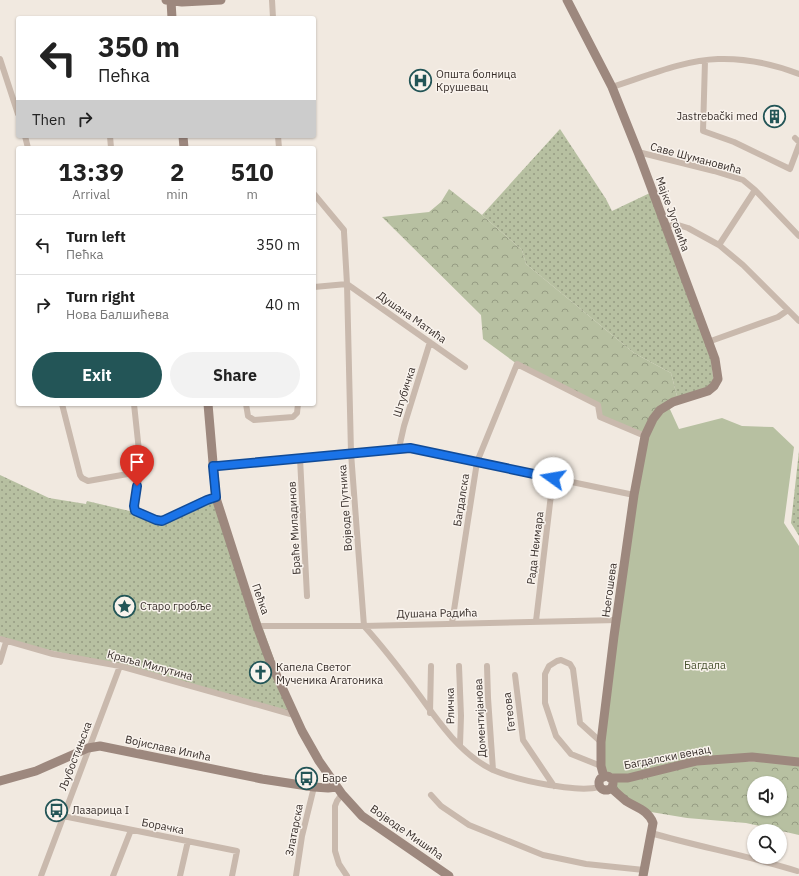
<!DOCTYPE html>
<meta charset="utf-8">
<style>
body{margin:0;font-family:"IBM Plex Sans",sans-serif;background:#f2f2f2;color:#222;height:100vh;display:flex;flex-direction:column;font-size:15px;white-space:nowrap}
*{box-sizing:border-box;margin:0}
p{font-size:13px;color:#767676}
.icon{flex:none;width:22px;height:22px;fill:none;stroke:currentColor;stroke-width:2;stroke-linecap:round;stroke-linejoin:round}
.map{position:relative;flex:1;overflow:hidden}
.drawer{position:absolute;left:16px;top:146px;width:300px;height:260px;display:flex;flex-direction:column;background:#fff;border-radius:4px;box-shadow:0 1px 3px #0004}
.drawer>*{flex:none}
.banner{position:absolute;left:16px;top:16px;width:300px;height:122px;border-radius:4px;box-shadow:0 1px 3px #0004;background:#fff;color:#222;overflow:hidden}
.buttons{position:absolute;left:747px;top:776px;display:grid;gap:8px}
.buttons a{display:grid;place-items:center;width:40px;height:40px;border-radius:50%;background:#fff;box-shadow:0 1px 3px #0004;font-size:20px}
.pin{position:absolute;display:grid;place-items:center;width:34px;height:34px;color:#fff;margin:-41px -17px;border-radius:50% 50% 50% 0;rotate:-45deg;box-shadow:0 0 4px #0007}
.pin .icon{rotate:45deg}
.me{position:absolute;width:44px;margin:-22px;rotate:283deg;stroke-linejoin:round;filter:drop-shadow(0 0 3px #0008)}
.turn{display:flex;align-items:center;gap:14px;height:84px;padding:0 16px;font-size:18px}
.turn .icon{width:52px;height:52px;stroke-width:2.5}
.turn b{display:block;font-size:28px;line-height:34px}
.then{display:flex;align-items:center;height:38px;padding:0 16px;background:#0003;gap:8px;font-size:15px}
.eta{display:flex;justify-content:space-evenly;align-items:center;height:68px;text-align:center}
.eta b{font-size:24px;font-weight:700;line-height:28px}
.primary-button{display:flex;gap:8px;margin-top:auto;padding:8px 16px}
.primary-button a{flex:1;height:46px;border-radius:24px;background:#235557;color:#fff;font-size:16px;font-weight:700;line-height:46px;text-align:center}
.primary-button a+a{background:#f2f2f2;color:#222}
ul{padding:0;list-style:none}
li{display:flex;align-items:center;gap:12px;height:60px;padding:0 16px;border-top:1px solid #e0e0e0}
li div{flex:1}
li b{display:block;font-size:15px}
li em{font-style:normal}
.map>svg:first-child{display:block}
</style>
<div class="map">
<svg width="799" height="876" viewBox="0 0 799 876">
<defs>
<pattern id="grass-dots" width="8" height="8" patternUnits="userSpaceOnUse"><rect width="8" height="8" fill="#b7c0a1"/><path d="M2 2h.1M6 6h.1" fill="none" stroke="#969c83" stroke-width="1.8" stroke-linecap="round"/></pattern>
<pattern id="forest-crowns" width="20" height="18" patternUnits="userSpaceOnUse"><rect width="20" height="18" fill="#b7c0a1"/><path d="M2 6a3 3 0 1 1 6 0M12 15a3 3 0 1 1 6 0" fill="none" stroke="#969c83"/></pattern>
</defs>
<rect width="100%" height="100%" fill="#f1e9e0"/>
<path fill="url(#grass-dots)" d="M560,129L606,199L612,211L652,192L710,348L714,386L678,400L671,373L634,353L526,264L522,250L482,215Z
M799,451V536L791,523Z
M0,475L49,498L86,504L87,501L138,513L169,522L216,498L294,715L120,666L0,639Z"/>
<path fill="url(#forest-crowns)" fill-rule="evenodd" d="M449,189L482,215L522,250L526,264L634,353L671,373L678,400L645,436L600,417L598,404L517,364L483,339L481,315L382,217L429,212L441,202Z
M697,761L799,762V835L746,823L687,818L645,811L613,786V782ZM754,783H780V809H754Z"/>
<path fill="#b7c0a1" d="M668,405L679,429L722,418L742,426L773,427L794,447L784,523L799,546V762L752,757L610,778L601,766V742L645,436Z"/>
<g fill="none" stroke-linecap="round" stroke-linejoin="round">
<path stroke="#c9b9ad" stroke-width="6" d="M272,0L273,18
M0,59L18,114
M705,61L703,131L734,142L790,169L799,145
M612,87C644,77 684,60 718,59C747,58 773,64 799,74
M25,136L28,148
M110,136L111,148
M278,136L279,148
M795,138L799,142
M638,152L714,171L743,180L755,190L799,236
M314,194L344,230V232L347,284L351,453L364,626C383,647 400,669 417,692C437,720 461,755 493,770C510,777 530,782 549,785C565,787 583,791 600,787
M665,227L675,224L688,228L719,245L743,265L799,321
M719,245L755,190
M347,284L465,367
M314,287L347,284
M708,342L778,317L788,310
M62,404L80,475L82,478L88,481L139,472
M134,404L141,470L134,506L135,511L156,520L165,521L196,505L216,497
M246,404L248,416L254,420L293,417L297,413L298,404
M399,448L404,426L430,342
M300,458L307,596
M213,466L347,453L410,448L634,495
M536,621L553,478
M452,623L477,462L517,364L598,405L600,417L645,436
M257,626H364L617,620
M0,639L53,654L120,666L294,715
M0,662L6,642
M459,666L461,716L460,745
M487,666L488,698L493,770
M515,675L523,740L554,786
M430,713L431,666
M601,766L571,754L556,736L545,703V674L549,666L557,661L561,660L570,664L573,669L580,723L601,742
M342,794L337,801L335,806V851L339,864L347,876
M431,795L441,806L469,825L543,855L586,864L644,870
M63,816L237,851L232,876
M651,833C700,847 749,856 797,871
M41,876L120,666
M113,876L131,830
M180,876L188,841
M296,876L302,836L314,787"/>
<path stroke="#9d887e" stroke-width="9" d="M166,0L182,2L221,0
M567,0L612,87L638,152L715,359L718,379L714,386L708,391L673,402L660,410L653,419L645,436L634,495L614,636L601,742V766L604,777
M171,1L172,18
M183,136L184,148
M208,404L216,498L257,626L270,661L302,731L319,761L342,794L362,816L449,876
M599 783a7 7 0 1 1 14 0a7 7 0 1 1-14 0Z
M610,778H628L697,761L752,757L799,762
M0,781L36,771L88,748L100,746L262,779L314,787L328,788L337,787
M611,788C616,792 621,797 626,801C637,808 648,810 653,823L643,876"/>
</g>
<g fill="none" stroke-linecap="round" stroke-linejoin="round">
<defs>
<path id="route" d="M137,486L134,506L135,511L156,520L162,521L207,500L216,497L213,466H218L410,448L553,478"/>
</defs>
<use href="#route" stroke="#114b97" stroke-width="10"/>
<use href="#route" stroke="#1a73e8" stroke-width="7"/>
</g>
<defs>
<symbol id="hospital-ring" viewBox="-11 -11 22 22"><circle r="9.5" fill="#f9f3ed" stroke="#235557" stroke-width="1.5"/><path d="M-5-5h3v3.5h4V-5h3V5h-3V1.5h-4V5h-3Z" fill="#235557"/></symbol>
<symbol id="building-ring" viewBox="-11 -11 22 22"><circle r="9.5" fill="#f9f3ed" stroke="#235557" stroke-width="1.5"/><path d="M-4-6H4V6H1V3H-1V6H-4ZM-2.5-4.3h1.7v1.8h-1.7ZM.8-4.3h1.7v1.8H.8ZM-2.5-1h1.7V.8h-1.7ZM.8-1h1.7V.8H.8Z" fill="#235557"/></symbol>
<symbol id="sight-ring" viewBox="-11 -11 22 22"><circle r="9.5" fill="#f9f3ed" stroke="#235557" stroke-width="1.5"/><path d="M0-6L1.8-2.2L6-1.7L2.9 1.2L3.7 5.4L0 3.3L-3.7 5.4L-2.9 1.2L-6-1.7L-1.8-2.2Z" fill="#235557"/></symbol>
<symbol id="church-ring" viewBox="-11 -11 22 22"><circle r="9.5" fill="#f9f3ed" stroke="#235557" stroke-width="1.5"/><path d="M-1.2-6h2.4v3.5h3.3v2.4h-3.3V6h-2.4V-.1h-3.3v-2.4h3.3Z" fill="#235557"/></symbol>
<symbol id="bus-ring" viewBox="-11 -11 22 22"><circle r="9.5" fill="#f9f3ed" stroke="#235557" stroke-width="1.5"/><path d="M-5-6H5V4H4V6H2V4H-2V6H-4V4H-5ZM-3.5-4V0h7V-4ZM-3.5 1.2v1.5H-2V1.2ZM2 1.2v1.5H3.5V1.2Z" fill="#235557"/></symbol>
</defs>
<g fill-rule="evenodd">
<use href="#hospital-ring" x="408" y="68" width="25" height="25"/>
<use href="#building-ring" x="762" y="104" width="25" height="25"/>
<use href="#sight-ring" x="112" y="594" width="25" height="25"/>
<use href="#church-ring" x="248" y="660" width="25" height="25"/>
<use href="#bus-ring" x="294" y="766" width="25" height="25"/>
<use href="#bus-ring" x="44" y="798" width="25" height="25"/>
</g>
<g text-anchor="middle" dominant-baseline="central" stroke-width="3" stroke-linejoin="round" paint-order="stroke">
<g font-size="11" fill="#382f2b" stroke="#f9f3ed" text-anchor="start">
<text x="436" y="74">Општа болница<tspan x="436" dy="13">Крушевац</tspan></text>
<text x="758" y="116" text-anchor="end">Jastrebački med</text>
<text x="140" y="606">Старо гробље</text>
<text x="276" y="667">Капела Светог<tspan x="276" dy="13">Мученика Агатоника</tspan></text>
<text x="322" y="778">Баре</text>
<text x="72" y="810">Лазарица I</text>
</g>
<g font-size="11" fill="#382f2b" stroke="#f9f3ed">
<text transform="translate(696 158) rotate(15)">Саве Шумановића</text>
<text transform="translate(673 214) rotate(70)">Мајке Југовића</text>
<text transform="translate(412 317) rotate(35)">Душана Матића</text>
<text transform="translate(404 392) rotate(-73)">Штубичка</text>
<text transform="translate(461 500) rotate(-81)">Багдалска</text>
<text transform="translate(345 508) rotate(-94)">Војводе Путника</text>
<text transform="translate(294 528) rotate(-93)">Браће Миладинов</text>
<text transform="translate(535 548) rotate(-83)">Рада Неимара</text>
<text transform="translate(609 590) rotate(-82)">Његошева</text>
<text transform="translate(261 599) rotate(71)">Пећка</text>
<text transform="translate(437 613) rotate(-1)">Душана Радића</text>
<text transform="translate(150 665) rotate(15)">Краља Милутина</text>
<text transform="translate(450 706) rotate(-91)">Рличка</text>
<text transform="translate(509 712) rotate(-97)">Гетеова</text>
<text transform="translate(480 718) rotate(-93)">Доментијанова</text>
<text transform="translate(168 748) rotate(12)">Војислава Илића</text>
<text transform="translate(75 756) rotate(-69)">Љубостињска</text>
<text transform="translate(667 757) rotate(-11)">Багдалски венац</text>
<text transform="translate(163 826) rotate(11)">Борачка</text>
<text transform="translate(294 830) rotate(-79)">Златарска</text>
<text transform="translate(407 832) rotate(35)">Војводе Мишића</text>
</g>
<g font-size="11" fill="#495431" stroke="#f9f3ed">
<text x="705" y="665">Багдала</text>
</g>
</g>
</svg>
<div class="buttons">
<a><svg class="icon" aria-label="sound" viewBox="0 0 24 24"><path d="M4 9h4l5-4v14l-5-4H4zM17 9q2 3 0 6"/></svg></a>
<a><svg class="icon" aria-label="search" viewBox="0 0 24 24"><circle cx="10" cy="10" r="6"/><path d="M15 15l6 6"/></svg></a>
</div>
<div class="pin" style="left:137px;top:486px;background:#d93025"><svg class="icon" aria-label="arrive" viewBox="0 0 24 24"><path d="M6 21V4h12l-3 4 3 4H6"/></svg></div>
<svg class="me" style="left:553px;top:478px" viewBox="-20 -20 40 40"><circle r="19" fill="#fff"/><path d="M0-13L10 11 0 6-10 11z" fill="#1a73e8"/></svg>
<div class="banner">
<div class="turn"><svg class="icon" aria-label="left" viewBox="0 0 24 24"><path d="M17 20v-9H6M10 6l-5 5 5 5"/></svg><div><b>350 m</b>Пећка</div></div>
<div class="then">Then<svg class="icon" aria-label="right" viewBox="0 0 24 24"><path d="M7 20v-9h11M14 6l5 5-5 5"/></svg></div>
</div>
<section class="drawer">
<div class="eta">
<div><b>13:39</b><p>Arrival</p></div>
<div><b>2</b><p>min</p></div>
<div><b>510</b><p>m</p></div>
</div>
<ul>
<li><svg class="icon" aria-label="left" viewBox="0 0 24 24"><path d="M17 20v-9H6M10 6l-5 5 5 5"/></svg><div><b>Turn left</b><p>Пећка</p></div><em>350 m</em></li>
<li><svg class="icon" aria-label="right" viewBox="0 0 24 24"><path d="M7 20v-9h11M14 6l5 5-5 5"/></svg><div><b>Turn right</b><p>Нова Балшићева</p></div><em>40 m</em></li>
</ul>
<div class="primary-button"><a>Exit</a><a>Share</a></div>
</section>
</div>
